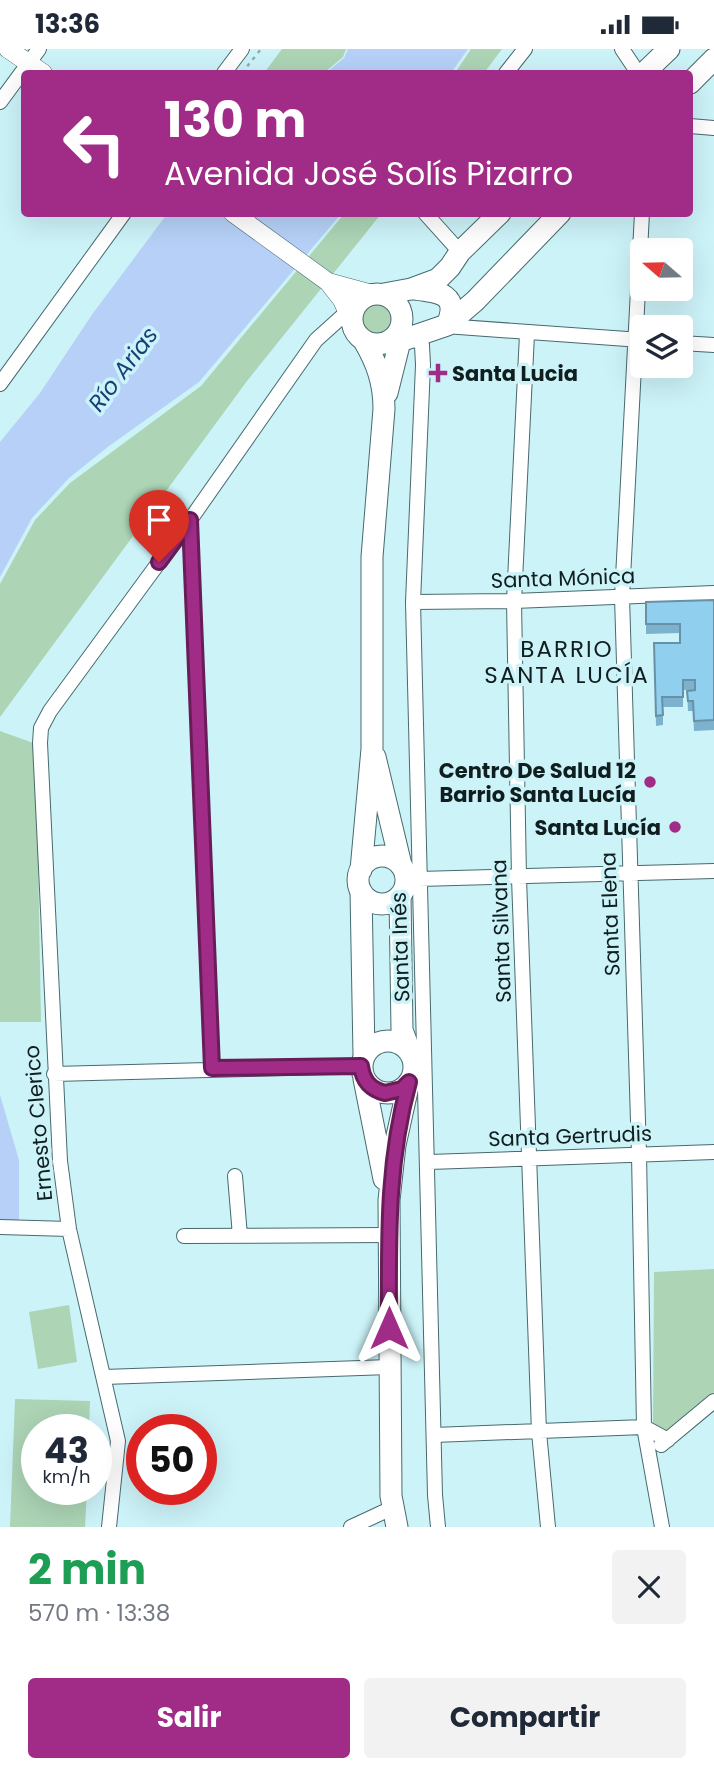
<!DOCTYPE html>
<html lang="es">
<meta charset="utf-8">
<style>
body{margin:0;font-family:Poppins,sans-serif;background:#f2f2f3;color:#1f2937;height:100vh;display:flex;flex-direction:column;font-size:26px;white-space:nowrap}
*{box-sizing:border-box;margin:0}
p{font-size:23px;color:#747a83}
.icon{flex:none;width:38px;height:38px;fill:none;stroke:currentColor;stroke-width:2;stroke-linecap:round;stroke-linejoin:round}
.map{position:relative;height:1478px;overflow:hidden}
.drawer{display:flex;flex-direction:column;background:#fff;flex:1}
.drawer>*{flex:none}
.guide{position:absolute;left:21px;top:21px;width:672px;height:147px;border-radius:7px;box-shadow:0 7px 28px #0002;background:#a02c87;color:#fff;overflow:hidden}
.needle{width:46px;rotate:290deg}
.controls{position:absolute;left:630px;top:189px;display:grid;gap:14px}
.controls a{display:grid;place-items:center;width:63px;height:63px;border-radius:7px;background:#fff;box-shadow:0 7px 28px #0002;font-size:35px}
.speed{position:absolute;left:21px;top:1365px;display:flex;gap:14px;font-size:35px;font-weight:700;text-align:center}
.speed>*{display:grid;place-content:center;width:91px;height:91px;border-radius:50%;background:#fff;box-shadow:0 7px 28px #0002;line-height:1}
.speed small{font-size:18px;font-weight:400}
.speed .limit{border:10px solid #d22;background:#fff;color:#111}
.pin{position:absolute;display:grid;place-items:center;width:60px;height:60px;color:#fff;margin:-72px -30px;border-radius:50% 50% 50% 0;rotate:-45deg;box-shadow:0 0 7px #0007}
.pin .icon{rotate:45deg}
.me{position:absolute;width:77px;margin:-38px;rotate:0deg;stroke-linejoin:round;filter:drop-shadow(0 0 5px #0008)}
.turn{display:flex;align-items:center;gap:24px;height:147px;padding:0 28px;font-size:32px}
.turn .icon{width:91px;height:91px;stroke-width:2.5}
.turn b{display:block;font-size:49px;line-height:60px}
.round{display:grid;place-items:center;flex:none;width:74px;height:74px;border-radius:7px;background:#f2f2f3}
.head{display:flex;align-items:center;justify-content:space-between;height:119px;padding:0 28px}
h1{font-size:42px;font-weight:700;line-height:52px;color:#1e9e55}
.primary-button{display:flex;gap:14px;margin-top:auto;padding:14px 28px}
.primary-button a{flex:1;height:80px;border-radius:7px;background:#a02c87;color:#fff;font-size:28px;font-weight:700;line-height:80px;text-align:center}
.primary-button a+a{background:#f2f2f3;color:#1f2937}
.status{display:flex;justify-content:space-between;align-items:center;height:49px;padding:0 35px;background:#fff;direction:ltr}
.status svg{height:19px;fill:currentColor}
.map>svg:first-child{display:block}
</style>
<div class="status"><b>13:36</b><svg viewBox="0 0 49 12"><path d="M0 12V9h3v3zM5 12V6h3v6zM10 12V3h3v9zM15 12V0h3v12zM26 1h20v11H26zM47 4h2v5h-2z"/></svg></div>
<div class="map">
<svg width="714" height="1478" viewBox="0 0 714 1478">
<rect width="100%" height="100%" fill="#ccf3f8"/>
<path fill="#acd4b5" d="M282,0H346L343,8L324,24H264Z
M471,0H502L484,24H455Z
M344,165H381L247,332L0,668V535L35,471L70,434L201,337Z
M358 269a18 18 0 1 1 36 0a18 18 0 1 1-36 0Z
M0,682L36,695L41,973H0Z
M714,1220V1343L666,1385L653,1376L654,1223Z
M69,1256L77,1313L38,1320L29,1263Z
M15,1350L90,1352L89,1381H37V1440H87L85,1478H10Z"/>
<path fill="#b6d0f7" d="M348,0H468L451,24H326L344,9Z
M167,165H341L199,333L109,397L69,429L32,469L0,528V393L40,344L91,267Z
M0,1046L19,1111V1175L0,1174Z"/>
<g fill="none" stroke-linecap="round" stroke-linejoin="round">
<defs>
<path id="minor" d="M622,0L638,24
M224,24L242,0
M506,24L525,0
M0,53L39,0
M690,77L714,79
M425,164L460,203
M642,164L622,548L639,1105L644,1378L662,1478
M445,277L641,291
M527,285L514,552L519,829L539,1383L548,1478
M413,287L422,296L423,316L413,553L435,1446L438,1478
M681,294L714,296
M0,335L124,164
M190,471L212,1019
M413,553L514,552L714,544
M406,825L419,830L714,822
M54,1025L361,1017
M429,1113L714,1103
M235,1127L240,1187
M0,1178L69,1180
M184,1187L388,1186
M104,1328L389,1318
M434,1386L644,1378L668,1391
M661,1396L714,1352
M109,1478L118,1392L69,1180L60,1112L40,694L41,679L50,662L190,471L316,291L356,255
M351,1478L392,1459"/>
<path id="tertiary" d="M8,0L43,24
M233,164L328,233L372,245
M328,233L342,251L353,276"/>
<path id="secondary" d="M644,24L669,0
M690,34L714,10
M414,240C440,243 460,245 447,276
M384,245L411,240L438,230L450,218L460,203L500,164
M352 270a25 25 0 1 1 50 0a25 25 0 1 1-50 0Z
M387,293L400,292L447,276L475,252L560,164
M387,344L400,292V280
M375,708L401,816
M358 831a24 24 0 1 1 48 0a24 24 0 1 1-48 0Z
M361,821L372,700V508L384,360C384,334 377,314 364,292
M361,842L364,1006
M400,847L402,981L411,1005
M362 1018a26 26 0 1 1 52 0a26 26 0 1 1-52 0Z
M364,1030L384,1130
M397,1478L391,1447L389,1151L395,1096L409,1033"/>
</defs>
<use href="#minor" stroke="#476a6e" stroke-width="16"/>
<use href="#tertiary" stroke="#476a6e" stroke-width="19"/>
<use href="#secondary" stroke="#476a6e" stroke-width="23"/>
<path stroke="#8faeb2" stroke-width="2.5" stroke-dasharray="3.5 5" stroke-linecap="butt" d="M242,24L261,0"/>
<use href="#minor" stroke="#fff" stroke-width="14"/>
<use href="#tertiary" stroke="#fff" stroke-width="18"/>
<use href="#secondary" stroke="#fff" stroke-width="21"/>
</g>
<path fill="#7db2ce" d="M714,551V681L694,682L693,662H688L687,642L695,641H683V658H663V676L656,677L654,594H680V584L646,585V553Z"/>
<path fill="#91cfef" stroke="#6691a7" stroke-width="2" d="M714,551V671L694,672L693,652H688L687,642L695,641V631H683V648H662L663,666L656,667L654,594H680V575H646V553Z"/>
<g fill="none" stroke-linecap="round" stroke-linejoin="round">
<defs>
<path id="route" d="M159,513L190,471L212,1019L361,1017C363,1032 370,1040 385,1044L402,1040L409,1033C386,1116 389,1195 389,1279"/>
</defs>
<use href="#route" stroke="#681d58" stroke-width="18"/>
<use href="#route" stroke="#a02c87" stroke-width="12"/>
</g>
<g fill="#a02c87" stroke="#ccf3f8" stroke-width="2.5">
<path d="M434.5 313.5h7v7h7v7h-7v7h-7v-7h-7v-7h7z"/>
<circle cx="650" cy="733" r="7"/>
<circle cx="675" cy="778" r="7"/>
</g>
<g text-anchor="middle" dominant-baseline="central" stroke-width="7" stroke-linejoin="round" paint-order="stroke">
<g font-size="21" font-weight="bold" fill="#101e20" stroke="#ccf3f8" text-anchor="end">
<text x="452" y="324" text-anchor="start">Santa Lucia</text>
<text x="636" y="721">Centro De Salud 12<tspan x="636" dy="24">Barrio Santa Lucía</tspan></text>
<text x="661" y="778">Santa Lucía</text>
</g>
<g font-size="21" fill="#101e20" stroke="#ccf3f8">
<text transform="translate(563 529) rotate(-2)">Santa Mónica</text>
<text transform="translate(610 865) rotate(-92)">Santa Elena</text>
<text transform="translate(501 882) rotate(-92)">Santa Silvana</text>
<text transform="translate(400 898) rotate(-92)">Santa Inés</text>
<text transform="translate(38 1074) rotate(-95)">Ernesto Clerico</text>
<text transform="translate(570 1087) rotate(-2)">Santa Gertrudis</text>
</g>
<g font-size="23" font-style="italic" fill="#183f78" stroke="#ccf3f8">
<text transform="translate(123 320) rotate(-53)">Río Arias</text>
</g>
<g font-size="23" letter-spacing="2" fill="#101e20" stroke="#ccf3f8">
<text x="567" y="600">BARRIO<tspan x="567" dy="26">SANTA LUCÍA</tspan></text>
</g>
</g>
</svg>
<div class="controls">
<a><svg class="needle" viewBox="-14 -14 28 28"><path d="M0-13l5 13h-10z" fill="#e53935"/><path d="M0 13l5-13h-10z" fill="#747a83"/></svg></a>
<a><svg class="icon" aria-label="layers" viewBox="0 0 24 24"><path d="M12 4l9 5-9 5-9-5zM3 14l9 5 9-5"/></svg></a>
</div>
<div class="speed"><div>43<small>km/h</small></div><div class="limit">50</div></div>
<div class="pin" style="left:159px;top:513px;background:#d93025"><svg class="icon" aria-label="arrive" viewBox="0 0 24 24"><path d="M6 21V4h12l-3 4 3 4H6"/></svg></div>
<svg class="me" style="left:389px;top:1279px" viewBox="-20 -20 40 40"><path d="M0-17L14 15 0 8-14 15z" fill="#a02c87" stroke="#fff" stroke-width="4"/></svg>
<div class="guide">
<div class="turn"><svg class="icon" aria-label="left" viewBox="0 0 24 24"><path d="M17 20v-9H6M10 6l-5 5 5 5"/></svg><div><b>130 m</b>Avenida José Solís Pizarro</div></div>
</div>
</div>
<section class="drawer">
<div class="head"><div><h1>2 min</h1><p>570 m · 13:38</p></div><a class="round"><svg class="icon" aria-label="close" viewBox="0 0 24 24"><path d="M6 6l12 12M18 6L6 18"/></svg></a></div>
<div class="primary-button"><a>Salir</a><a>Compartir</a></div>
</section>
